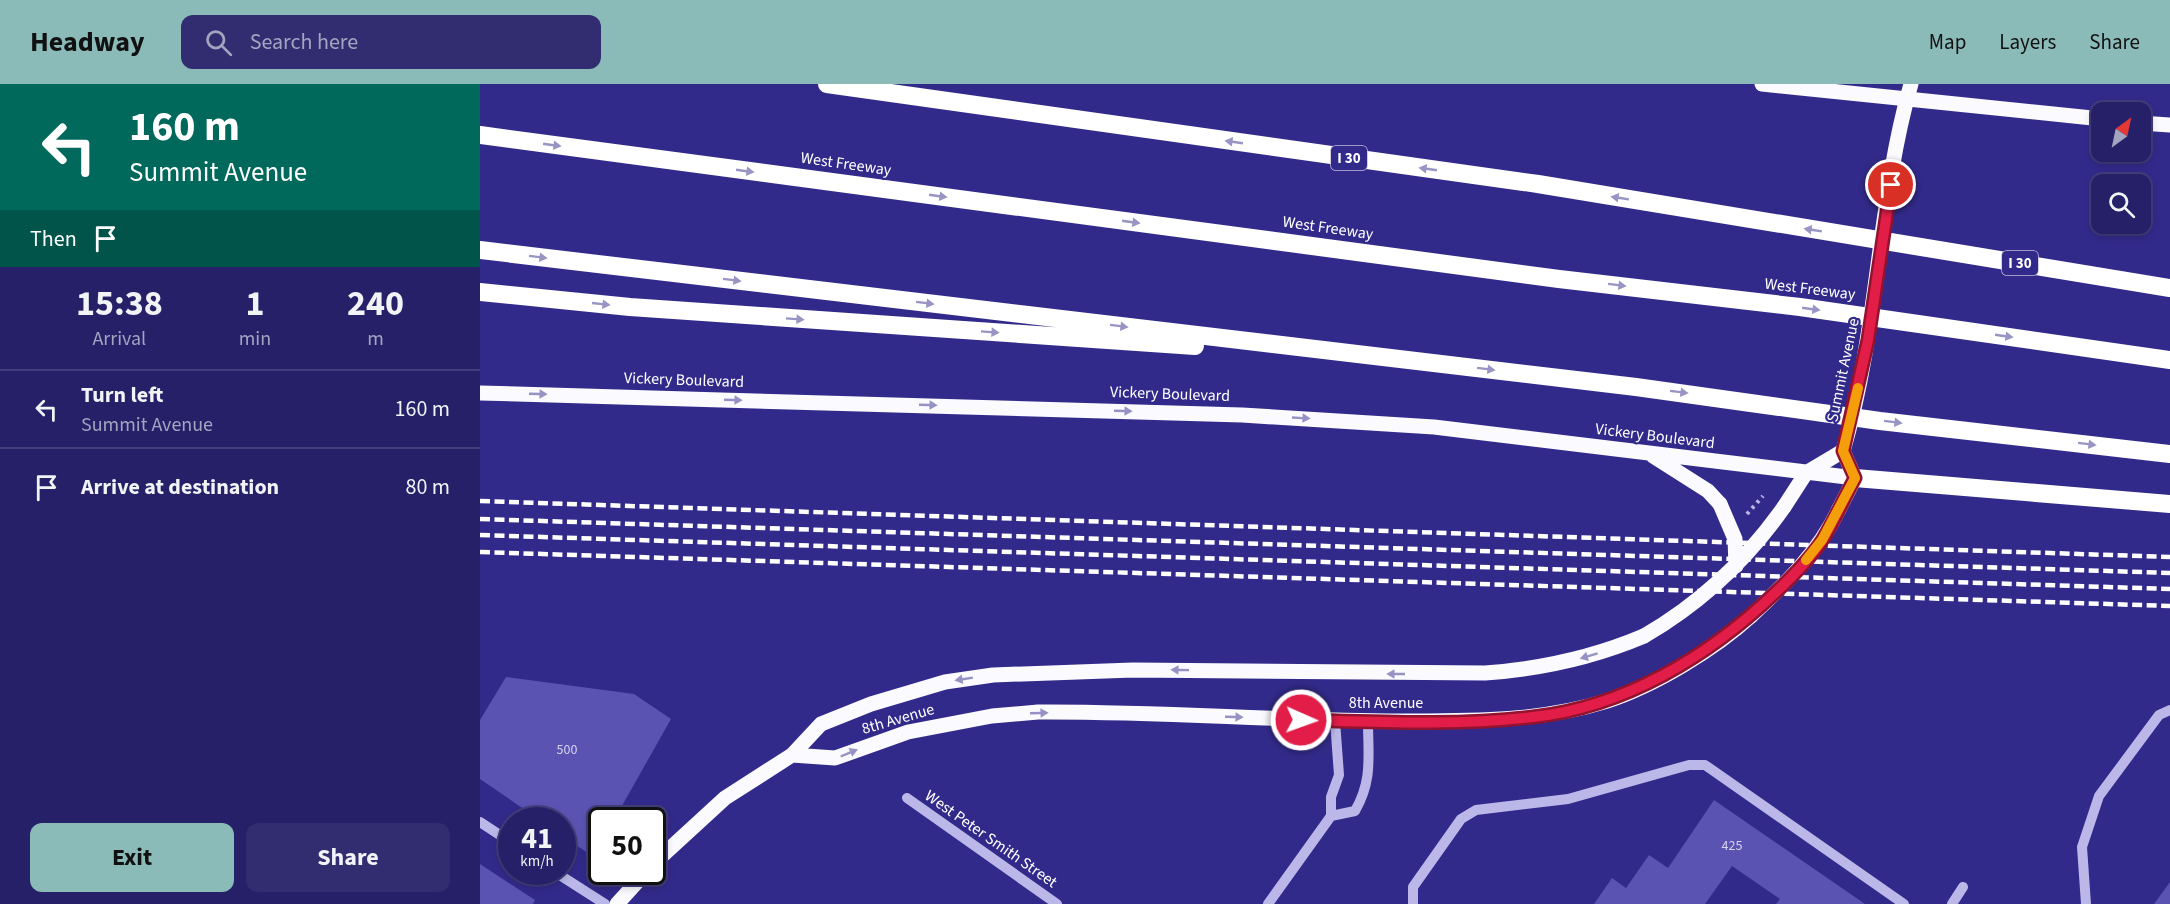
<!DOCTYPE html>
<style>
body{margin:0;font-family:"Source Sans 3",sans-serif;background:#322d71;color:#f1f3f6;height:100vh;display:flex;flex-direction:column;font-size:22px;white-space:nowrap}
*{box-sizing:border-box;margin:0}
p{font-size:20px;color:#a4a3c0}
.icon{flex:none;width:33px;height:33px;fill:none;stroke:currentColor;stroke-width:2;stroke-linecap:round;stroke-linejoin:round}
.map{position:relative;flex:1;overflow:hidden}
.panel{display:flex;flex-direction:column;background:#262068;width:480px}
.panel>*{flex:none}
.banner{background:#00695c;color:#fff;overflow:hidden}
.needle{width:39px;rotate:33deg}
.buttons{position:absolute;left:1611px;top:18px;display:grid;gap:12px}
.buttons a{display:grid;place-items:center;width:60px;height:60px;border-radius:12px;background:#262068;box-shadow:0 3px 9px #0003,0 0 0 2px #423e7c;font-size:30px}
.speed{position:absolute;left:18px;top:723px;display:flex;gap:12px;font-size:30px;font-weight:700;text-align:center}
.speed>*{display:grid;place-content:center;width:78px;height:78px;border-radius:50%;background:#262068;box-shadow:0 3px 9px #0003,0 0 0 2px #423e7c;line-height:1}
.speed small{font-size:15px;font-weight:400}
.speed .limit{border:3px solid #111;border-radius:9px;background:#fff;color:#111}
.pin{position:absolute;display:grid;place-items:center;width:51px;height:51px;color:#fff;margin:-26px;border:3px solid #fff;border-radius:50%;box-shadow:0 2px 6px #0007}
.me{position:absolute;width:66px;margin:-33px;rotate:92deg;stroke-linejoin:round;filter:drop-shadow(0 0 4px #0008)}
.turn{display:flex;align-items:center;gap:21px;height:126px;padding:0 30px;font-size:27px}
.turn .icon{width:78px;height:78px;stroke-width:2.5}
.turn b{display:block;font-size:42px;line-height:51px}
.then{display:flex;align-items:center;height:57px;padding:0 30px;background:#0003;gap:12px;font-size:22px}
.eta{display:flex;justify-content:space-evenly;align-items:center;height:102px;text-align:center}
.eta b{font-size:36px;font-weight:700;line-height:42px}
.button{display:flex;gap:12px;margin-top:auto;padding:12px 30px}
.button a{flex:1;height:69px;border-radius:12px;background:#8bbbb9;color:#111;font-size:24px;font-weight:700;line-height:69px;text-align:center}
.button a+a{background:#322d71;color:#f1f3f6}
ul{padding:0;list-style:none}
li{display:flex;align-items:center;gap:18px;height:78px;padding:0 30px;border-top:2px solid #423e7c}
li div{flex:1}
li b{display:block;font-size:22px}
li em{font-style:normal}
header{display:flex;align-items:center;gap:36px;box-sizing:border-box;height:84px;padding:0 30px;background:#8bbbb9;color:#111}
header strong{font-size:28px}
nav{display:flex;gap:33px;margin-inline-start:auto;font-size:21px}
.search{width:420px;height:54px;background:#322d71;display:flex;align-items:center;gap:15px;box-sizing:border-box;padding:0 21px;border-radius:12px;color:#a4a3c0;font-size:22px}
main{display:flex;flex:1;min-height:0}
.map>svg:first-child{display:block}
</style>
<header>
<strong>Headway</strong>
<div class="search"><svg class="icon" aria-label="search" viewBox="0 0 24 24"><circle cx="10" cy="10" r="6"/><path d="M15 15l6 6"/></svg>Search here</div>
<nav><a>Map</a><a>Layers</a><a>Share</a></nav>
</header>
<main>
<section class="panel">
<div class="banner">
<div class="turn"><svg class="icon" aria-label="left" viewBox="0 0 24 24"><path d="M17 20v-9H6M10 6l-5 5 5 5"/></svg><div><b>160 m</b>Summit Avenue</div></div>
<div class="then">Then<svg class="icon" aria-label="arrive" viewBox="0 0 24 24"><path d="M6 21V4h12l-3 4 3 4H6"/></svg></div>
</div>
<div class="eta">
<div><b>15:38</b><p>Arrival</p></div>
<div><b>1</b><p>min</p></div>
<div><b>240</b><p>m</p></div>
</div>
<ul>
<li><svg class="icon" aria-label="left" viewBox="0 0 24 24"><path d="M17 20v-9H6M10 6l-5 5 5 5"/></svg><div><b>Turn left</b><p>Summit Avenue</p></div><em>160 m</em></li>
<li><svg class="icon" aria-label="arrive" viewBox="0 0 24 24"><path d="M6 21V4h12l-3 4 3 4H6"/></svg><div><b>Arrive at destination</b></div><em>80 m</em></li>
</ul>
<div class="button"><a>Exit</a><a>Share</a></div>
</section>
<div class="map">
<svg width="1690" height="820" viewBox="0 0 1690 820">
<rect width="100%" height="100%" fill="#322a8a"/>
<path fill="#5a53b1" d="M26,593L154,610L191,635L134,736H122V759L114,773L82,752V736H60L0,695V636Z
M1234,716L1385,820H1296L1300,815L1252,782L1225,820H1114L1132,794L1146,804L1169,771L1188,784Z
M0,780L55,816L53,820H0Z
M1690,798V820H1674Z"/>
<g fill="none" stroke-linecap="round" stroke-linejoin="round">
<path stroke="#bbb8e9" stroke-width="4" stroke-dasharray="3 4.5" stroke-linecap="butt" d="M1267,430L1283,412"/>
<path stroke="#bbb8e9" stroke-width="10" d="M427,714L577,820
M851,732L875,727C893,696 888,672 888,637
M0,738L32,759
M75,788L125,820
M788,820L851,732V713L859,691L855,637
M933,820V803L981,735L996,726L1088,715L1209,681H1225L1424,820
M1472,820L1483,803
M1606,820L1602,763L1619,712L1679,631L1690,626"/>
<path stroke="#fbfafe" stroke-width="15" d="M1282,0L1622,35
M1660,39L1690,41
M0,309L762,331L954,343L1375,394
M1173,372L1228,407L1240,420
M1304,423L1326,389L1363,367L1375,394
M1359,425L1375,394
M312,671L355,674L428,648L512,632L558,628C678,627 799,637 920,637C991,637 1059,638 1127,617C1174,602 1235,565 1271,532
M172,781L245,714L312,671L341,640L391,620L465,598L513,591L653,586L1005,589C1061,585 1112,574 1164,552
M137,820L166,788"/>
<path stroke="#fff" stroke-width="18" d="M347,0L1058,100L1690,204
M0,51L1079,195L1320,223L1690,276
M0,166L1156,303L1400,337L1690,370
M0,208L150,223L715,262
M1375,394L1690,420"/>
<path stroke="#fff" stroke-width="4.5" stroke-dasharray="10 4.5" stroke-linecap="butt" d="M0,417L1690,473
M0,435L1690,489
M0,451L1690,505
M0,468L1690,522"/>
<path stroke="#fbfafe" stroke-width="15" d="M1363,367C1399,246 1397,118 1431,0
M1240,420L1255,455L1256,482
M1271,532C1305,500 1339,468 1359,425
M1164,552C1221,519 1266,477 1304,423"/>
</g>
<defs><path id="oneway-solid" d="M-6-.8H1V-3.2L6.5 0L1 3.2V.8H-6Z" transform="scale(1.5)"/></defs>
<g fill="#9894c4">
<use href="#oneway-solid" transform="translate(754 58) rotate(-172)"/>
<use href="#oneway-solid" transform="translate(72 61) rotate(8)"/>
<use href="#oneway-solid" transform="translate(948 85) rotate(-172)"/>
<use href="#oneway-solid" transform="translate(265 87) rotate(8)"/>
<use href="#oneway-solid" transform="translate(458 112) rotate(8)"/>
<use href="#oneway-solid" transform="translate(1140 114) rotate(-171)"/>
<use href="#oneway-solid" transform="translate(651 138) rotate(8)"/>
<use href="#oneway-solid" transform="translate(1333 146) rotate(-171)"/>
<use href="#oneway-solid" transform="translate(58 173) rotate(7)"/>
<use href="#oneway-solid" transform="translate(252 196) rotate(7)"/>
<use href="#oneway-solid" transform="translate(1137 201) rotate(7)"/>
<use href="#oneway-solid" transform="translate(445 219) rotate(7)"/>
<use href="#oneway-solid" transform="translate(121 220) rotate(6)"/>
<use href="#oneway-solid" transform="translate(1331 225) rotate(8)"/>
<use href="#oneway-solid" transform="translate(315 235) rotate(4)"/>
<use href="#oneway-solid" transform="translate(639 242) rotate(7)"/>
<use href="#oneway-solid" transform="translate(510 248) rotate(4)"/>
<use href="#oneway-solid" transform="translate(1524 252) rotate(8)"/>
<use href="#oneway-solid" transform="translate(1006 285) rotate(7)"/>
<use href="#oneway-solid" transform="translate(1199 308) rotate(7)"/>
<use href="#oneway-solid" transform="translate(1413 338) rotate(7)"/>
<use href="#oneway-solid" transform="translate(1607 360) rotate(7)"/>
</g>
<g fill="#9692c4">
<use href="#oneway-solid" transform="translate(58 310) rotate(2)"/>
<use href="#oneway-solid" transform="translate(253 316) rotate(2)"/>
<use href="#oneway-solid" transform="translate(448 321) rotate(2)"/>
<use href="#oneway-solid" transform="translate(643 327) rotate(2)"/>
<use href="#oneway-solid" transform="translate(821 334) rotate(3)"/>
<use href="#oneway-solid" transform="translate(1109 572) rotate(163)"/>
<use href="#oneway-solid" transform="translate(700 586) rotate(-179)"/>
<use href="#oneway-solid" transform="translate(916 590) rotate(180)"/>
<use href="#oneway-solid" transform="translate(484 595) rotate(171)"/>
<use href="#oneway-solid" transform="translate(559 629) rotate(-2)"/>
<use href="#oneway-solid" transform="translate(754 633) rotate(2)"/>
<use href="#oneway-solid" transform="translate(369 669) rotate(-23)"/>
</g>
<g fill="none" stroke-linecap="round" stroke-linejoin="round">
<defs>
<path id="route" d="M821,636C897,638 977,642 1053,633C1145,623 1229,572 1295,509C1312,493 1330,475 1343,455C1355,435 1364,414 1375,394L1363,367L1388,256L1411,101"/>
</defs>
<use href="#route" stroke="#92132f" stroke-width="15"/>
<use href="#route" stroke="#e11d48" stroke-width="10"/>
<path stroke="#f59e0b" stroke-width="10" d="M1326,476L1342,456L1375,394L1363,367L1378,304"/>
</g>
<g text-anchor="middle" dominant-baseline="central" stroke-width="4.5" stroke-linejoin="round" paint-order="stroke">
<g font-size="14" fill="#d6d4ec">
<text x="87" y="666">500</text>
<text x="1252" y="762">425</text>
</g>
<g fill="#322a8a" stroke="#c2bfdc" stroke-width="1.5">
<rect x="851" y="62" width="36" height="24" rx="4.5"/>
<rect x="1522" y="167" width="36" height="24" rx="4.5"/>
</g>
<g font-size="15" font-weight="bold" fill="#fff">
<text x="869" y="74">I 30</text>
<text x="1540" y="179">I 30</text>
</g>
<g font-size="16" fill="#fff" stroke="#322a8a">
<text transform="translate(366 80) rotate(8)">West Freeway</text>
<text transform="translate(848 144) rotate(8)">West Freeway</text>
<text transform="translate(1330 205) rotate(7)">West Freeway</text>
<text transform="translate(1363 286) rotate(-78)">Summit Avenue</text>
<text transform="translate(204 296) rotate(2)">Vickery Boulevard</text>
<text transform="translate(690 310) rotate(2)">Vickery Boulevard</text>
<text transform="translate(1175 352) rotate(7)">Vickery Boulevard</text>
<text x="906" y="619">8th Avenue</text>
<text transform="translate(418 635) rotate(-16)">8th Avenue</text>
<text transform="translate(511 755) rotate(35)">West Peter Smith Street</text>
</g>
</g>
</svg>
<div class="buttons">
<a><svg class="needle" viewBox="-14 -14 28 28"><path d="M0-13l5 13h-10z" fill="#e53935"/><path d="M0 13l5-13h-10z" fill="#a4a3c0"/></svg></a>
<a><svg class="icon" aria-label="search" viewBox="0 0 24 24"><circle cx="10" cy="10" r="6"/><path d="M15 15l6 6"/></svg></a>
</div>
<div class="speed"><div>41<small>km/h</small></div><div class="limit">50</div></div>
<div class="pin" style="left:1411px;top:101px;background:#d93025"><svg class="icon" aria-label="arrive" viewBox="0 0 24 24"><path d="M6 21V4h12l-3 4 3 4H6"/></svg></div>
<svg class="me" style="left:821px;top:636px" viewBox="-20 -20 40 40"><circle r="17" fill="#e11d48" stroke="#fff" stroke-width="3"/><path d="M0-11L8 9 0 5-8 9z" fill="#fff"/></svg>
</div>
</main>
